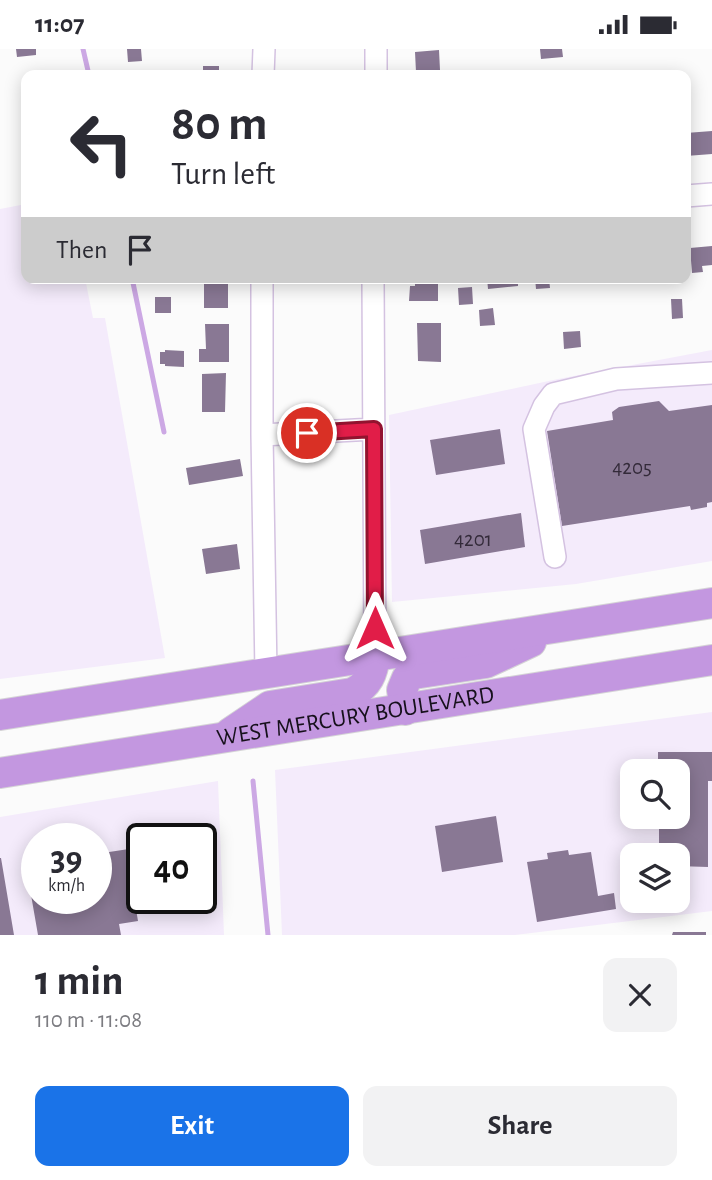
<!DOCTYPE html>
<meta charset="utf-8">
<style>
body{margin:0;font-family:"Alegreya Sans",sans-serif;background:#f2f2f3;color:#2b2b33;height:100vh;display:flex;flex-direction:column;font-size:26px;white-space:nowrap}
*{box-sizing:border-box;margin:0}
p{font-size:23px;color:#7c7c81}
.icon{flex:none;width:38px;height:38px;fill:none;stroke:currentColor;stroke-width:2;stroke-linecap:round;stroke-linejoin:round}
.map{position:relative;height:886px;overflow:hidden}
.side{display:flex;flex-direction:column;background:#fff;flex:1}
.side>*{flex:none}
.banner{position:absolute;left:21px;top:21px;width:670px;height:214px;border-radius:14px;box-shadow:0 4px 18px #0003;background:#fff;color:#2b2b33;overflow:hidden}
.buttons{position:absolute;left:620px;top:710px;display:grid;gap:14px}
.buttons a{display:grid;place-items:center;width:70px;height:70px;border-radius:14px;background:#fff;box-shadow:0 4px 18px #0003;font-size:35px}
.speed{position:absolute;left:21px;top:774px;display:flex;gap:14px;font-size:35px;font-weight:700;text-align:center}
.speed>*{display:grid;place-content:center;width:91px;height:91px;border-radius:50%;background:#fff;box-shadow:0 4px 18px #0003;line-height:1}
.speed small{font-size:18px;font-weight:400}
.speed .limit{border:4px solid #111;border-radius:10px;background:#fff;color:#111}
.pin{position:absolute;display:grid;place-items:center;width:60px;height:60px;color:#fff;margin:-30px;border:4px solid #fff;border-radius:50%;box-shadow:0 2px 7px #0007}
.me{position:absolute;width:77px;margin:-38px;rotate:0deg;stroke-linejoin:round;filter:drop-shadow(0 0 5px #0008)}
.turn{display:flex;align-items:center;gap:24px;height:147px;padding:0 35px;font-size:32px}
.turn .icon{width:91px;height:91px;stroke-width:2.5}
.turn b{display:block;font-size:49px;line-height:60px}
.then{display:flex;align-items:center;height:66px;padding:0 35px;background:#0003;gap:14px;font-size:26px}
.round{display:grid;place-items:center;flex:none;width:74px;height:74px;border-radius:14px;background:#f2f2f3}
.head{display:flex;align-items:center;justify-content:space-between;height:119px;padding:0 35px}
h1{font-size:42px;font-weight:700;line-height:52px}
.primary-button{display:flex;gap:14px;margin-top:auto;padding:14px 35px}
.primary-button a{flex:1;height:80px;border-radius:14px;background:#1a73e8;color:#fff;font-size:28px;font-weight:700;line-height:80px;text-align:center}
.primary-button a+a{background:#f2f2f3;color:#2b2b33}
.status{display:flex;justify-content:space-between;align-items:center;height:49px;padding:0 35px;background:#fff;direction:ltr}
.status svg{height:19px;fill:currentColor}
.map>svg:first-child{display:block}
</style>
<div class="status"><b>11:07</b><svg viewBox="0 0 49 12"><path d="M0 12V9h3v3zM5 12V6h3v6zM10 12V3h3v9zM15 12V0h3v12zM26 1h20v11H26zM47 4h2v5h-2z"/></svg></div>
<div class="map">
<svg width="712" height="886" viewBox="0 0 712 886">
<rect width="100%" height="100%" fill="#fbfbfb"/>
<path fill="#f4ebfb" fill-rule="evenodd" d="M26,155V229H85L93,269H105L165,609L0,630V160Z
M712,301V512L576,535L392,553L389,366L558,330Z
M712,663V862L515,886H282L275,721ZM632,723H677V768H632ZM632,807H677V852H632Z
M218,732L224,886H0V768ZM37,789H96V849H37ZM142,789H201V849H142Z"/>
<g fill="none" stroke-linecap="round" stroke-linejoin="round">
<path stroke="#cca8e4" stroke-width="5" d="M83,0L89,26
M132,229L164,383
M253,732L268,886"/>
</g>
<path fill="#897894" d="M16,0H36V6L17,8Z
M127,0H141L142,12L128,13Z
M540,0H562L563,8L541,10Z
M439,1L440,21L416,23L415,3Z
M203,17H219V23L231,24V26H203Z
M712,82V105L686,107V84Z
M712,197V216L702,217L703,223L692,224L690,199Z
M204,229H228V259H204Z
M415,229H438V252H409L410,237H415Z
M487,229H518V237L488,240Z
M535,229H549L550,239L536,240Z
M472,238L473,255L459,256L458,239Z
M155,248H171V264H155Z
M671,250H682L683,269L672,270Z
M493,259L495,276L480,277L479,261Z
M417,274H441V313L418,312Z
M205,275H229V313H199V300H206Z
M580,282L581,298L564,300L563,283Z
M165,301L184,302V318L165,317V315H160V303H165Z
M226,324L225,363H202V325Z
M659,352L669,362L712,356V453L707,454V458L691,461L690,457L562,477L547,382L613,371L612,363L619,358Z
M500,380L505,415L436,426L430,391Z
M240,410L243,427L189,436L186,419Z
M521,464L525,498L425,515L420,481Z
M237,495L240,520L206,525L202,500Z
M658,703H712V732H708V818L677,817V807H659V768H677V723H658Z
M496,767L503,813L442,823L435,777Z
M203,782L214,847L201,849V789H168V788Z
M142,798V849H193L194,850L136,860L138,872L119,875L121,886H38L26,817L37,815V849H96V805Z
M568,801L569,806L591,803L598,847L614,844L616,860L537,873L527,813L548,810L547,804Z
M0,809H1L14,886H0Z
M673,883H706V886H672Z"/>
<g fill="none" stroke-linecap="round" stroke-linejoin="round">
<defs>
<path id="minor" d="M263,26L264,0
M376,26V0
M686,147L712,145
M262,229V386L266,624
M373,229L375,607
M262,386L374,380
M555,508L534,380L544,357L553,345L616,330L712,324"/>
<g id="highway">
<path d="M405,661L402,641L407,629L414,625L486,614L531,593"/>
<path d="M0,666L712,554"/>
<path d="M230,684L270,657L352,644C368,637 373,624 375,607"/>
<path id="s1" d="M0,724L712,611"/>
</g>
</defs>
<use href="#minor" stroke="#d4c2e1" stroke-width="24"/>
<use href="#highway" stroke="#d5d4d6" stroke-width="32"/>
<use href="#minor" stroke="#fff" stroke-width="21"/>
<use href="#highway" stroke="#c397e0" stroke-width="30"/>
</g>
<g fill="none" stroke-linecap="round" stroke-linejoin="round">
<defs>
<path id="route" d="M307,384L374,380L375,579"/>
</defs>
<use href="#route" stroke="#92132f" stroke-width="18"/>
<use href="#route" stroke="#e11d48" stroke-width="12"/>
</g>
<g text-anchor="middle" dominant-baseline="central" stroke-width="7" stroke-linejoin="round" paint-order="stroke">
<g font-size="21" fill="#332a39">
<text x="632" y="418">4205</text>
<text x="473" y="490">4201</text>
</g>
<g font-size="24" fill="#16101b" stroke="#fff">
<text stroke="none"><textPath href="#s1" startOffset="360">WEST MERCURY BOULEVARD</textPath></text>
</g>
</g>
</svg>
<div class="buttons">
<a><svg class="icon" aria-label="search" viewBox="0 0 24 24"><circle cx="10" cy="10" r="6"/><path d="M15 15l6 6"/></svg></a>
<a><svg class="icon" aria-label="layers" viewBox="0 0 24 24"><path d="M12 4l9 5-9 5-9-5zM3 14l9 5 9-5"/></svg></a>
</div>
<div class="speed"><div>39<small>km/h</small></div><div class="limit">40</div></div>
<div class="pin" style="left:307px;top:384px;background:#d93025"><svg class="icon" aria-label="arrive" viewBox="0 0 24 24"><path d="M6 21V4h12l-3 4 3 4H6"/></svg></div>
<svg class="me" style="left:375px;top:579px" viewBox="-20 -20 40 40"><path d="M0-17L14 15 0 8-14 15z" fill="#e11d48" stroke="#fff" stroke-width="4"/></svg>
<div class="banner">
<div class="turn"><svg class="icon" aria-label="left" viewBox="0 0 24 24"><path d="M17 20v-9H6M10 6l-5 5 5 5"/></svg><div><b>80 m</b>Turn left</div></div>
<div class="then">Then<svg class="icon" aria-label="arrive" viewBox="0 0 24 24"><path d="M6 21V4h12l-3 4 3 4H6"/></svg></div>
</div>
</div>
<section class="side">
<div class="head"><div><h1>1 min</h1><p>110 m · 11:08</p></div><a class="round"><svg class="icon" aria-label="close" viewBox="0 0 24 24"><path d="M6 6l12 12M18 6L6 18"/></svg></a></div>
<div class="primary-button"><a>Exit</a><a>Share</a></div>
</section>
